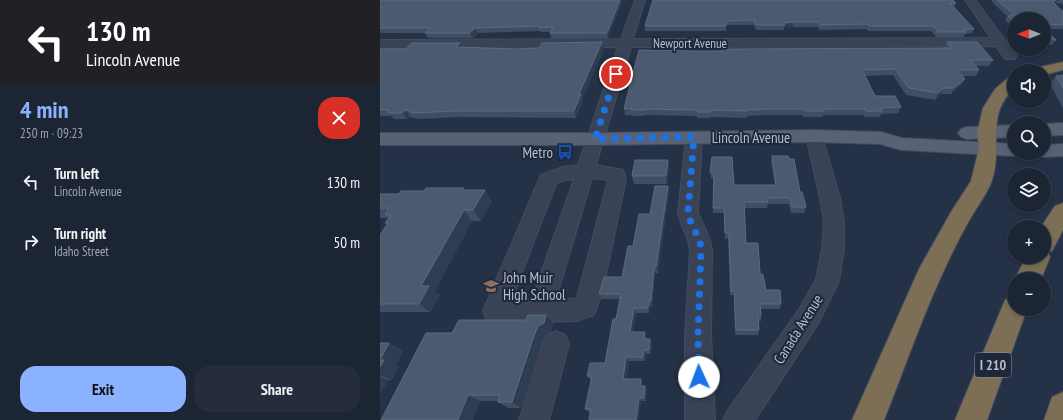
<!DOCTYPE html>
<meta charset="utf-8">
<style>
body{margin:0;font-family:"PT Sans Narrow",sans-serif;background:#252d3c;color:#f1f3f6;height:100vh;display:flex;flex-direction:column;font-size:15px;white-space:nowrap}
*{box-sizing:border-box;margin:0}
p{font-size:13px;color:#a0a5ac}
.icon{flex:none;width:22px;height:22px;fill:none;stroke:currentColor;stroke-width:2;stroke-linecap:round;stroke-linejoin:round}
.map{position:relative;flex:1;overflow:hidden}
.sheet{display:flex;flex-direction:column;background:#1c2534;width:380px}
.sheet>*{flex:none}
.hud{background:#202124;color:#fff;overflow:hidden}
.needle{width:26px;rotate:270deg}
.tools{position:absolute;left:627px;top:12px;display:grid;gap:8px}
.tools a{display:grid;place-items:center;width:44px;height:44px;border-radius:50%;background:#1c2534;box-shadow:0 2px 6px #0003,0 0 0 1px #3a424f;font-size:20px}
.pin{position:absolute;display:grid;place-items:center;width:34px;height:34px;color:#fff;margin:-17px;border:2px solid #fff;border-radius:50%;box-shadow:0 1px 4px #0007}
.me{position:absolute;width:44px;margin:-22px;rotate:358deg;stroke-linejoin:round;filter:drop-shadow(0 0 3px #0008)}
.turn{display:flex;align-items:center;gap:14px;height:84px;padding:0 20px;font-size:18px}
.turn .icon{width:52px;height:52px;stroke-width:2.5}
.turn b{display:block;font-size:28px;line-height:34px}
.round{display:grid;place-items:center;flex:none;width:42px;height:42px;border-radius:16px;background:#252d3c}
.head{display:flex;align-items:center;justify-content:space-between;height:68px;padding:0 20px}
h1{font-size:24px;font-weight:800;line-height:30px;color:#8bb2ff}
.action{display:flex;gap:8px;margin-top:auto;padding:8px 20px}
.action a{flex:1;height:46px;border-radius:16px;background:#8bb2ff;color:#111;font-size:16px;font-weight:800;line-height:46px;text-align:center}
.action a+a{background:#252d3c;color:#f1f3f6}
ul{padding:0;list-style:none}
li{display:flex;align-items:center;gap:12px;height:60px;padding:0 20px}
li div{flex:1}
li b{display:block;font-size:15px}
li em{font-style:normal}
main{display:flex;flex:1;min-height:0}
.map>svg:first-child{display:block}
</style>
<main>
<section class="sheet">
<div class="hud">
<div class="turn"><svg class="icon" aria-label="left" viewBox="0 0 24 24"><path d="M17 20v-9H6M10 6l-5 5 5 5"/></svg><div><b>130 m</b>Lincoln Avenue</div></div>
</div>
<div class="head"><div><h1>4 min</h1><p>250 m · 09:23</p></div><a class="round" style="background:#d93025;color:#fff"><svg class="icon" aria-label="close" viewBox="0 0 24 24"><path d="M6 6l12 12M18 6L6 18"/></svg></a></div>
<ul>
<li><svg class="icon" aria-label="left" viewBox="0 0 24 24"><path d="M17 20v-9H6M10 6l-5 5 5 5"/></svg><div><b>Turn left</b><p>Lincoln Avenue</p></div><em>130 m</em></li>
<li><svg class="icon" aria-label="right" viewBox="0 0 24 24"><path d="M7 20v-9h11M14 6l5 5-5 5"/></svg><div><b>Turn right</b><p>Idaho Street</p></div><em>50 m</em></li>
</ul>
<div class="action"><a>Exit</a><a>Share</a></div>
</section>
<div class="map">
<svg width="683" height="420" viewBox="0 0 683 420">
<rect width="100%" height="100%" fill="#253146"/>
<g fill="none" stroke-linecap="round" stroke-linejoin="round">
<defs>
<path id="minor" d="M255,0H265L253,39L611,38L585,0H595L637,56L635,59H625L616,46L251,47L216,165L243,170L246,179L222,294L214,315L197,321L115,323L106,319L103,311L161,175L183,167L198,165L238,47L0,48V40L241,39ZM212,178L228,180L198,294L196,299H176ZM194,179L152,299H132L176,184L184,180Z
M434,131L440,132L442,136L460,198L464,222V249L459,281L438,324L375,420H343L348,410L420,308L436,279L442,249L444,222L440,198L426,136L428,132Z
M314,132L320,133L322,137L318,213L330,240L332,252L331,335L335,420H305V335L310,252L308,240L302,226L298,213L306,137L308,133Z
M176,331L185,335L189,344L169,420H139L163,344L167,335Z"/>
<path id="major" d="M683,123V135L664,136V124Z
M634,125V137L587,139L581,137L578,133L581,129L587,127Z
M434,130L501,132L522,138L634,144V153H642L634,156L521,150L500,144L434,142L215,145H0V133H215Z
M683,144V156L664,157L657,155L656,153H664V145Z"/>
<path id="highway" d="M683,62V70L664,75V71H652L655,68Z
M634,76V89C604,115 624,151 611,183C606,195 597,207 590,219C579,238 569,259 560,279C539,325 523,373 504,420H472L539,269L571,212L591,181L599,148L597,133L603,108L615,89L628,78Z
M683,203V230L672,251L668,252L670,257L661,279H635L646,257H664V227H661L675,206Z
M634,296V309H647L607,420H575L625,300Z
M683,392V420H664L672,397Z"/>
</defs>
<use href="#minor" stroke="#434c5e" stroke-width="2"/>
<use href="#major" stroke="#434c5e" stroke-width="2"/>
<use href="#highway" stroke="#414b5c" stroke-width="2"/>
<use href="#minor" fill="#394355" fill-rule="evenodd"/>
<use href="#major" fill="#586275" fill-rule="evenodd"/>
<use href="#highway" fill="#7c6f56" fill-rule="evenodd"/>
</g>
<path fill="#3f4e64" d="M0,0H242V2L228,38H171L170,32H161L160,31L98,33L93,38H48L45,33H0Z
M273,0L576,3L574,7L594,29L592,33L585,34L584,37H556L551,31H487V29L439,30L438,27H413L404,28V30H378L375,29L374,25H346V31H265V26Z
M611,0H683V4L676,3L675,4L681,10L683,11V29H665L676,40L672,45H667L664,50L656,49H664V19H634V29L625,20L627,16L615,5Z
M222,42L224,49L202,99L203,101L196,118L79,117L39,119L31,117L27,119H14L11,116H0V49H26L80,43L82,47L136,49L159,48Z
M567,42L613,60L609,66H596L599,70L596,76H582L585,79L581,85L571,94H561L555,100L526,95L513,75L485,76L495,96L521,107L518,113L501,114L500,117H484L483,115H443V117H423V115H385L367,116V118L331,117V118H317V116L265,115V116H253L252,115H245L244,109L316,51L564,48Z
M683,75V108L670,84L676,76Z
M392,156L409,159L426,207L424,213H411L409,204H388L387,208H364L366,243L380,273L386,290L401,304L400,309H381V321H378L379,330L378,335H355L354,295H350L348,238L345,239L344,213H333L334,179L331,178L330,172L332,157L354,185H395L391,162Z
M288,160L289,168L287,184H254L252,176Z
M288,186L289,192L278,273H275L272,306H270L269,313H256L253,332L267,337L266,339L272,343L271,354H266L265,361H249L246,379H261L263,383L262,386L267,389L266,401H261L258,420H209L211,412H209L205,409L211,380L207,376L225,363L236,319L240,299H222L219,294L242,277L253,246L270,214Z
M86,190L112,201L101,221H92L55,291L60,295L50,312H0V235L7,225L5,223L8,218H0V194H19Z
M166,315L173,323L171,332L166,334L162,343L141,408H128L118,402V401H100L93,420L72,333L146,320Z
M0,343H9L23,351L16,366L19,367L12,380H8L0,395Z"/>
<path fill="#2f3d53" d="M240,0H242V2L228,38L227,33Z
M676,0H678L676,3L671,7L673,2Z
M413,22V27L404,28V23Z
M95,28L98,33L93,38L90,33Z
M222,42L224,49L202,99L203,101L196,118L194,111L199,94Z
M80,43L83,49L76,47Z
M585,79L581,85L571,94L574,88Z
M564,88L561,94L555,100L558,93Z
M26,110L31,117L27,119L22,113Z
M288,160L289,168L287,184L286,176Z
M288,186L289,192L278,273L276,267Z
M105,190L112,201L101,221L93,210Z
M84,210L92,221L55,291L60,295L50,312L39,304L41,286Z
M274,267L275,273L272,306L271,301Z
M269,301L270,306L269,313L268,308Z
M254,308L256,313L252,337L250,332Z
M166,315L173,323L171,332L166,334L162,343L141,408L132,402L154,336L158,326Z
M265,332L267,337L266,343L264,339Z
M270,339L272,343L271,354L269,350Z
M9,343L23,351L16,366L19,367L12,380L0,375V360Z
M264,350L266,354L265,361L263,357Z
M246,357L249,361L245,383L243,379Z
M0,377L8,380L0,395Z
M261,379L263,383L262,390L260,386Z
M265,386L267,389L266,401L264,398Z
M88,395L100,401L93,420H78Z
M259,398L261,401L258,420H256Z"/>
<path fill="#4c5a6f" stroke="#5d6a7e" d="M0,0H240L227,33H170L173,27L159,28L160,26L95,28L90,33H45L51,28H0V8L2,7H0Z
M273,0H573L576,3H570L594,29H584L586,32H558L554,26H489L488,24L440,25L439,22H413L404,23L405,25H378L375,24V20L346,21V26H265Z
M617,0H676L673,2L681,10L683,11V25L664,24V19H634V22L628,16L635,15Z
M664,28L676,40L664,39Z
M664,41L667,44H664Z
M222,42L199,94H201L194,111H75L34,113L26,110L22,113H8V110H0V49H26L32,43H80L76,47L136,49L159,48L162,43Z
M567,42H597L613,60H591L599,70H577L585,79L574,88H564L558,93L529,88L515,69L482,70L495,96H515L521,107L501,108L502,111H486L485,109H444V111H425L424,109H386L367,110V111L331,110V112H317V110L264,109V110H251L252,108L244,109L259,50L316,51H342V50L346,49L572,48Z
M683,75V88L676,76Z
M392,156H408L409,159H414L420,192H422L426,207H412L410,198H388V202H364L366,243H378L380,273L383,275L386,290H400L401,304H380L381,316H378L379,330H356L354,291H351L349,233H345L344,208H333L334,173L330,172L332,157H352L354,185H396Z
M255,160H288L286,176H252Z
M275,186H288L276,267H274L271,301H269L268,308H254L250,332H265L264,339H270L269,350H264L263,357H246L243,379H261L260,386H265L264,398H259L256,420H209L211,409H205L212,376H207L210,363H225L233,319H236L241,294H219L224,277H242L248,246H253L259,214H270Z
M46,188H84L82,190H105L93,210H84L41,286H49L39,304H0V235L8,223H5L11,215H5L9,208H0V194H19L21,191H44Z
M148,315H166L164,323L158,326L154,336L132,402H118L120,395H88L78,420H1L46,333H72L79,320H146Z
M0,343H9L0,360H4L0,367Z"/>
<g fill="none" stroke-linecap="round" stroke-linejoin="round">
<path stroke="#1a73e8" stroke-width="7" stroke-dasharray="0 12.6" d="M236,74L215,139L314,137L308,213L312,226L320,240L321,252L318,334L319,377"/>
</g>
<defs>
<symbol id="bus-bare" viewBox="-9 -9 18 18"><path d="M-5-6H5V4H4V6H2V4H-2V6H-4V4H-5ZM-3.5-4V0h7V-4ZM-3.5 1.2v1.5H-2V1.2ZM2 1.2v1.5H3.5V1.2Z" fill="#1a4fb4" stroke="#1e283a" stroke-width="2.5" paint-order="stroke"/></symbol>
<symbol id="school-bare" viewBox="-9 -9 18 18"><path d="M0-5L7-2L0 1L-7-2ZM-4 1L0 2.5L4 1V4Q0 6-4 4Z" fill="#8d6e63" stroke="#1e283a" stroke-width="2.5" paint-order="stroke"/></symbol>
</defs>
<g fill-rule="evenodd">
<use href="#bus-bare" x="174" y="141" width="22" height="22"/>
<use href="#school-bare" x="100" y="275" width="22" height="22"/>
</g>
<g text-anchor="middle" dominant-baseline="central" stroke-width="4" stroke-linejoin="round" paint-order="stroke">
<g font-size="13" fill="#b7bfce" stroke="#1e283a">
<text x="310" y="43">Newport Avenue</text>
</g>
<rect fill="#1e283a" stroke="#8992a2" stroke-width="1" x="595" y="353" width="36" height="24" rx="3"/>
<g font-size="14" font-weight="bold" fill="#b7bfce">
<text x="613" y="365">I 210</text>
</g>
<g font-size="15" fill="#b7bfce" stroke="#1e283a">
<text x="371" y="137">Lincoln Avenue</text>
<text transform="translate(418 329) rotate(-58)">Canada Avenue</text>
</g>
<g font-size="15" fill="#b7bfce" stroke="#1e283a" text-anchor="end">
<text x="173" y="152">Metro</text>
<text x="123" y="277" text-anchor="start">John Muir<tspan x="123" dy="17">High School</tspan></text>
</g>
</g>
</svg>
<div class="tools">
<a><svg class="needle" viewBox="-14 -14 28 28"><path d="M0-13l5 13h-10z" fill="#e53935"/><path d="M0 13l5-13h-10z" fill="#a0a5ac"/></svg></a>
<a><svg class="icon" aria-label="sound" viewBox="0 0 24 24"><path d="M4 9h4l5-4v14l-5-4H4zM17 9q2 3 0 6"/></svg></a>
<a><svg class="icon" aria-label="search" viewBox="0 0 24 24"><circle cx="10" cy="10" r="6"/><path d="M15 15l6 6"/></svg></a>
<a><svg class="icon" aria-label="layers" viewBox="0 0 24 24"><path d="M12 4l9 5-9 5-9-5zM3 14l9 5 9-5"/></svg></a>
<a>+</a>
<a>−</a>
</div>
<div class="pin" style="left:236px;top:74px;background:#d93025"><svg class="icon" aria-label="arrive" viewBox="0 0 24 24"><path d="M6 21V4h12l-3 4 3 4H6"/></svg></div>
<svg class="me" style="left:319px;top:377px" viewBox="-20 -20 40 40"><circle r="19" fill="#fff"/><path d="M0-13L10 11 0 6-10 11z" fill="#1a73e8"/></svg>
</div>
</main>
